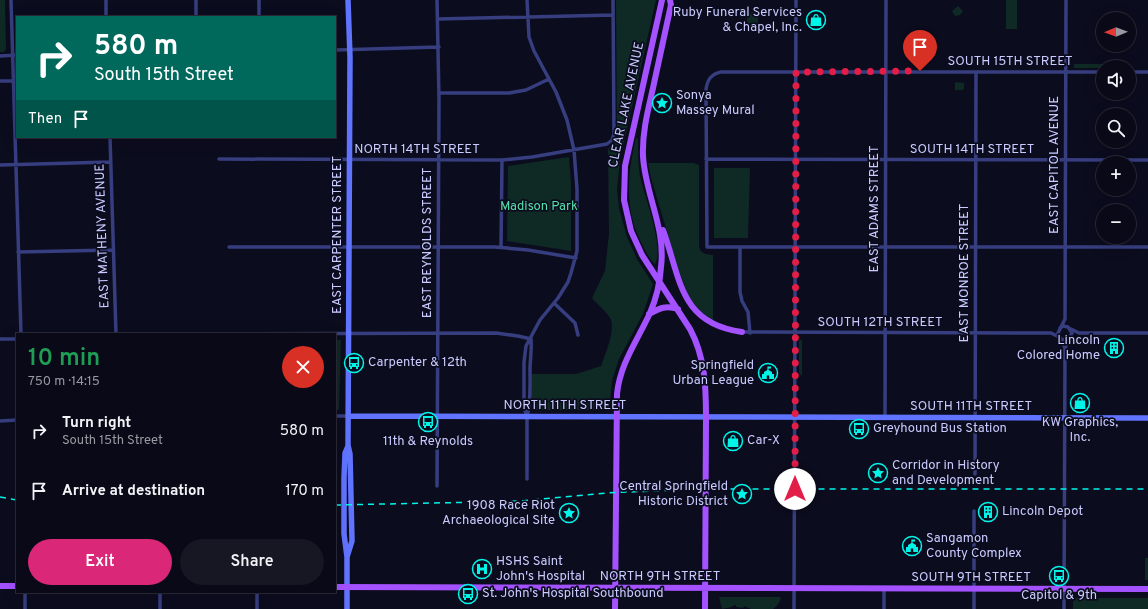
<!DOCTYPE html>
<meta charset="utf-8">
<style>
body{margin:0;font-family:Overpass,sans-serif;background:#171724;color:#f1f3f6;height:100vh;display:flex;flex-direction:column;font-size:15px;white-space:nowrap}
*{box-sizing:border-box;margin:0}
p{font-size:13px;color:#999aa1}
.icon{flex:none;width:22px;height:22px;fill:none;stroke:currentColor;stroke-width:2;stroke-linecap:round;stroke-linejoin:round}
.map{position:relative;flex:1;overflow:hidden}
.details{position:absolute;left:16px;top:333px;width:320px;height:260px;display:flex;flex-direction:column;background:#090917;border-radius:0px;box-shadow:0 4px 16px #0002,0 0 0 1px #292a36}
.details>*{flex:none}
.guide{position:absolute;left:16px;top:16px;width:320px;height:122px;border-radius:0px;box-shadow:0 4px 16px #0002,0 0 0 1px #292a36;background:#00695c;color:#fff;overflow:hidden}
.needle{width:26px;rotate:269deg}
.tools{position:absolute;left:1096px;top:12px;display:grid;gap:8px}
.tools a{display:grid;place-items:center;width:40px;height:40px;border-radius:50%;background:#090917;box-shadow:0 4px 16px #0002,0 0 0 1px #292a36;font-size:20px}
.pin{position:absolute;display:grid;place-items:center;width:34px;height:34px;color:#fff;margin:-41px -17px;border-radius:50% 50% 50% 0;rotate:-45deg;box-shadow:0 0 4px #0007}
.pin .icon{rotate:45deg}
.me{position:absolute;width:44px;margin:-22px;rotate:0deg;stroke-linejoin:round;filter:drop-shadow(0 0 3px #0008)}
.turn{display:flex;align-items:center;gap:14px;height:84px;padding:0 12px;font-size:18px}
.turn .icon{width:52px;height:52px;stroke-width:2.5}
.turn b{display:block;font-size:28px;line-height:34px}
.then{display:flex;align-items:center;height:38px;padding:0 12px;background:#0003;gap:8px;font-size:15px}
.round{display:grid;place-items:center;flex:none;width:42px;height:42px;border-radius:21px;background:#171724}
.headline{display:flex;align-items:center;justify-content:space-between;height:68px;padding:0 12px}
h1{font-size:24px;font-weight:600;line-height:30px;color:#1e9e55}
.action{display:flex;gap:8px;margin-top:auto;padding:8px 12px}
.action a{flex:1;height:46px;border-radius:24px;background:#db2777;color:#fff;font-size:16px;font-weight:600;line-height:46px;text-align:center}
.action a+a{background:#171724;color:#f1f3f6}
ul{padding:0;list-style:none}
li{display:flex;align-items:center;gap:12px;height:60px;padding:0 12px}
li div{flex:1}
li b{display:block;font-size:15px}
li em{font-style:normal}
.map>svg:first-child{display:block}
</style>
<div class="map">
<svg width="1148" height="609" viewBox="0 0 1148 609">
<rect width="100%" height="100%" fill="#0c0c1f"/>
<path fill="#0f2924" d="M0,0H5L6,49L4,52H0Z
M616,0H656L620,160L617,189L619,208L627,237L637,259L653,284L643,314L619,359L612,381L609,410H536C528,401 532,384 532,374H576L601,366C605,355 615,331 611,320C607,312 598,305 592,298L605,271L609,233L608,150C610,144 616,143 617,136Z
M1006,0H1017V29H1006Z
M958,6L963,11L960,15L955,16L952,11Z
M758,9V32H747V18L753,10Z
M1074,64H1103V68H1074Z
M955,82L964,83V88L963,90H955Z
M636,138L638,139C638,152 638,164 640,176C644,195 665,248 655,264C650,260 646,252 643,246C624,211 627,176 636,138Z
M569,157L571,183V251L507,241L508,166Z
M648,163H694L699,165V246C700,254 706,254 713,255V321L704,315L690,300L679,272L651,178Z
M714,168H750L748,238H714Z
M335,340H341L339,410H335Z
M799,340H802V376L799,373Z
M1145,558H1148V580H1145Z
M719,597H781C780,603 777,606 773,609H751L744,606L743,608L736,607V605L732,606V607L722,609Z
M1073,598H1148V609H1073Z"/>
<g fill="none" stroke-linecap="round" stroke-linejoin="round">
<path stroke="#363e7f" stroke-width="3.5" d="M11,0L21,334
M106,0V17
M196,0V17
M259,0V17
M438,19L613,15
M335,50L439,47
M0,56L17,55
M1103,72H721C711,74 707,80 706,90L707,247H1148
M1129,72H1148
M0,81H17
M439,93H509L526,90L549,79
M110,137L116,334
M219,159L502,160L532,157L607,144L612,140L614,134L613,0
M706,159L1148,160
M0,165L111,162
M229,247H495L528,250L576,258
M501,247L502,160
M740,247V292L742,301L748,312L750,333
M18,252L113,250
M554,303L575,323L578,335
M1060,328L1063,326L1068,327L1072,333L1070,337L1067,340L1060,339
M1071,329L1079,333H1148
M742,332L1051,333L1059,337
M174,334L496,333L518,336L531,339
M0,339H17
M1065,348L1058,333L1065,319L1066,0
M335,416H348
M527,417L524,407V362L526,346L540,320L558,298L568,282L571,273L577,251V189L574,150L567,120L556,92L534,51L529,37L527,0
M885,417L886,0
M0,421L17,420
M975,474L976,72
M527,479V417C531,402 530,386 530,370C530,360 532,349 531,339
M437,486L439,99L437,0
M884,588V609
M25,592V609
M160,609V592
M257,609V592
M794,609L796,0
M974,609V511
M1064,609L1065,348L1069,339"/>
<path stroke="#6174ff" stroke-width="5.5" d="M348,416L1148,418
M347,557L352,541L350,454L348,445L350,57L348,0
M347,609V557L344,534V477L345,453L348,446"/>
<path stroke="#a451ff" stroke-width="6" d="M662,0L625,166L624,200L631,231L642,255L690,329C705,357 706,386 706,417L705,609
M663,230C681,279 679,323 742,332
M649,314C660,308 666,305 678,309
M0,586H17
M335,587L1148,589
M615,609L617,394C620,364 637,341 650,313C656,299 660,283 661,267C666,228 645,194 643,156C642,133 648,110 653,88C659,60 665,32 671,5L670,0"/>
<path stroke="#00f5e9" stroke-width="1.5" stroke-dasharray="6 5" stroke-linecap="butt" d="M0,497L17,500
M335,505L482,502L521,501L606,493L697,489H1148"/>
</g>
<g fill="none" stroke-linecap="round" stroke-linejoin="round">
<path stroke="#e11d48" stroke-width="7" stroke-dasharray="0 12.6" d="M795,489L796,72L920,71"/>
</g>
<defs>
<symbol id="shop-ring" viewBox="-11 -11 22 22"><circle r="9.5" fill="#0c0c1f" stroke="#00f5e9" stroke-width="1.5"/><path d="M-5-2.5h2.3a2.7 3.5 0 0 1 5.4 0H5L5.5 6h-11ZM-1.5-2.5h3a1.5 2.3 0 0 0-3 0Z" fill="#00f5e9"/></symbol>
<symbol id="sight-ring" viewBox="-11 -11 22 22"><circle r="9.5" fill="#0c0c1f" stroke="#00f5e9" stroke-width="1.5"/><path d="M0-6L1.8-2.2L6-1.7L2.9 1.2L3.7 5.4L0 3.3L-3.7 5.4L-2.9 1.2L-6-1.7L-1.8-2.2Z" fill="#00f5e9"/></symbol>
<symbol id="building-ring" viewBox="-11 -11 22 22"><circle r="9.5" fill="#0c0c1f" stroke="#00f5e9" stroke-width="1.5"/><path d="M-4-6H4V6H1V3H-1V6H-4ZM-2.5-4.3h1.7v1.8h-1.7ZM.8-4.3h1.7v1.8H.8ZM-2.5-1h1.7V.8h-1.7ZM.8-1h1.7V.8H.8Z" fill="#00f5e9"/></symbol>
<symbol id="bus-ring" viewBox="-11 -11 22 22"><circle r="9.5" fill="#0c0c1f" stroke="#00f5e9" stroke-width="1.5"/><path d="M-5-6H5V4H4V6H2V4H-2V6H-4V4H-5ZM-3.5-4V0h7V-4ZM-3.5 1.2v1.5H-2V1.2ZM2 1.2v1.5H3.5V1.2Z" fill="#00f5e9"/></symbol>
<symbol id="civic-ring" viewBox="-11 -11 22 22"><circle r="9.5" fill="#0c0c1f" stroke="#00f5e9" stroke-width="1.5"/><path d="M-.6-6.5H3V-4.5H.6V-3L4-1V1h2V6H-6V1h2V-1L-.6-3ZM-1.2 2.5V6h2.4V2.5Z" fill="#00f5e9"/></symbol>
<symbol id="hospital-ring" viewBox="-11 -11 22 22"><circle r="9.5" fill="#0c0c1f" stroke="#00f5e9" stroke-width="1.5"/><path d="M-5-5h3v3.5h4V-5h3V5h-3V1.5h-4V5h-3Z" fill="#00f5e9"/></symbol>
</defs>
<g fill-rule="evenodd">
<use href="#shop-ring" x="805" y="9" width="22" height="22"/>
<use href="#sight-ring" x="651" y="92" width="22" height="22"/>
<use href="#building-ring" x="1103" y="337" width="22" height="22"/>
<use href="#bus-ring" x="343" y="352" width="22" height="22"/>
<use href="#civic-ring" x="757" y="362" width="22" height="22"/>
<use href="#shop-ring" x="1069" y="392" width="22" height="22"/>
<use href="#bus-ring" x="417" y="411" width="22" height="22"/>
<use href="#bus-ring" x="848" y="418" width="22" height="22"/>
<use href="#shop-ring" x="722" y="430" width="22" height="22"/>
<use href="#sight-ring" x="867" y="462" width="22" height="22"/>
<use href="#sight-ring" x="731" y="483" width="22" height="22"/>
<use href="#building-ring" x="977" y="501" width="22" height="22"/>
<use href="#sight-ring" x="558" y="502" width="22" height="22"/>
<use href="#civic-ring" x="901" y="535" width="22" height="22"/>
<use href="#hospital-ring" x="471" y="558" width="22" height="22"/>
<use href="#bus-ring" x="1048" y="565" width="22" height="22"/>
<use href="#bus-ring" x="457" y="583" width="22" height="22"/>
</g>
<g text-anchor="middle" dominant-baseline="central" stroke-width="3.5" stroke-linejoin="round" paint-order="stroke">
<g font-size="13" fill="#caccff" stroke="#0c0c1f" text-anchor="start">
<text x="802" y="13" text-anchor="end">Ruby Funeral Services<tspan x="802" dy="15">&amp; Chapel, Inc.</tspan></text>
<text x="676" y="96">Sonya<tspan x="676" dy="15">Massey Mural</tspan></text>
<text x="1100" y="341" text-anchor="end">Lincoln<tspan x="1100" dy="15">Colored Home</tspan></text>
<text x="368" y="363">Carpenter &amp; 12th</text>
<text x="754" y="366" text-anchor="end">Springfield<tspan x="754" dy="15">Urban League</tspan></text>
<text x="1080" y="423" text-anchor="middle">KW Graphics,<tspan x="1080" dy="15">Inc.</tspan></text>
<text x="873" y="429">Greyhound Bus Station</text>
<text x="747" y="441">Car-X</text>
<text x="428" y="442" text-anchor="middle">11th &amp; Reynolds</text>
<text x="892" y="466">Corridor in History<tspan x="892" dy="15">and Development</tspan></text>
<text x="728" y="487" text-anchor="end">Central Springfield<tspan x="728" dy="15">Historic District</tspan></text>
<text x="555" y="506" text-anchor="end">1908 Race Riot<tspan x="555" dy="15">Archaeological Site</tspan></text>
<text x="1002" y="512">Lincoln Depot</text>
<text x="926" y="539">Sangamon<tspan x="926" dy="15">County Complex</tspan></text>
<text x="496" y="562">HSHS Saint<tspan x="496" dy="15">John's Hospital</tspan></text>
<text x="482" y="594">St. John's Hospital Southbound</text>
<text x="1059" y="596" text-anchor="middle">Capitol &amp; 9th</text>
</g>
<g font-size="13" fill="#caccff" stroke="#0c0c1f">
<text x="1010" y="62">SOUTH 15TH STREET</text>
<text transform="translate(627 105) rotate(-78)">CLEAR LAKE AVENUE</text>
<text x="417" y="150">NORTH 14TH STREET</text>
<text x="972" y="150">SOUTH 14TH STREET</text>
<text transform="translate(1055 165) rotate(-90)">EAST CAPITOL AVENUE</text>
<text transform="translate(875 209) rotate(-90)">EAST ADAMS STREET</text>
<text transform="translate(338 235) rotate(-90)">EAST CARPENTER STREET</text>
<text transform="translate(103 236) rotate(-92)">EAST MATHENY AVENUE</text>
<text transform="translate(428 243) rotate(-90)">EAST REYNOLDS STREET</text>
<text transform="translate(965 273) rotate(-90)">EAST MONROE STREET</text>
<text x="880" y="323">SOUTH 12TH STREET</text>
<text x="565" y="406">NORTH 11TH STREET</text>
<text x="971" y="407">SOUTH 11TH STREET</text>
<text x="660" y="577">NORTH 9TH STREET</text>
<text x="971" y="578">SOUTH 9TH STREET</text>
</g>
<g font-size="13" fill="#55e0a9" stroke="#0c0c1f">
<text x="539" y="207">Madison Park</text>
</g>
</g>
</svg>
<div class="tools">
<a><svg class="needle" viewBox="-14 -14 28 28"><path d="M0-13l5 13h-10z" fill="#e53935"/><path d="M0 13l5-13h-10z" fill="#999aa1"/></svg></a>
<a><svg class="icon" aria-label="sound" viewBox="0 0 24 24"><path d="M4 9h4l5-4v14l-5-4H4zM17 9q2 3 0 6"/></svg></a>
<a><svg class="icon" aria-label="search" viewBox="0 0 24 24"><circle cx="10" cy="10" r="6"/><path d="M15 15l6 6"/></svg></a>
<a>+</a>
<a>−</a>
</div>
<div class="pin" style="left:920px;top:71px;background:#d93025"><svg class="icon" aria-label="arrive" viewBox="0 0 24 24"><path d="M6 21V4h12l-3 4 3 4H6"/></svg></div>
<svg class="me" style="left:795px;top:489px" viewBox="-20 -20 40 40"><circle r="19" fill="#fff"/><path d="M0-13L10 11 0 6-10 11z" fill="#e11d48"/></svg>
<div class="guide">
<div class="turn"><svg class="icon" aria-label="right" viewBox="0 0 24 24"><path d="M7 20v-9h11M14 6l5 5-5 5"/></svg><div><b>580 m</b>South 15th Street</div></div>
<div class="then">Then<svg class="icon" aria-label="arrive" viewBox="0 0 24 24"><path d="M6 21V4h12l-3 4 3 4H6"/></svg></div>
</div>
<section class="details">
<div class="headline"><div><h1>10 min</h1><p>750 m · 14:15</p></div><a class="round" style="background:#d93025;color:#fff"><svg class="icon" aria-label="close" viewBox="0 0 24 24"><path d="M6 6l12 12M18 6L6 18"/></svg></a></div>
<ul>
<li><svg class="icon" aria-label="right" viewBox="0 0 24 24"><path d="M7 20v-9h11M14 6l5 5-5 5"/></svg><div><b>Turn right</b><p>South 15th Street</p></div><em>580 m</em></li>
<li><svg class="icon" aria-label="arrive" viewBox="0 0 24 24"><path d="M6 21V4h12l-3 4 3 4H6"/></svg><div><b>Arrive at destination</b></div><em>170 m</em></li>
</ul>
<div class="action"><a>Exit</a><a>Share</a></div>
</section>
</div>
